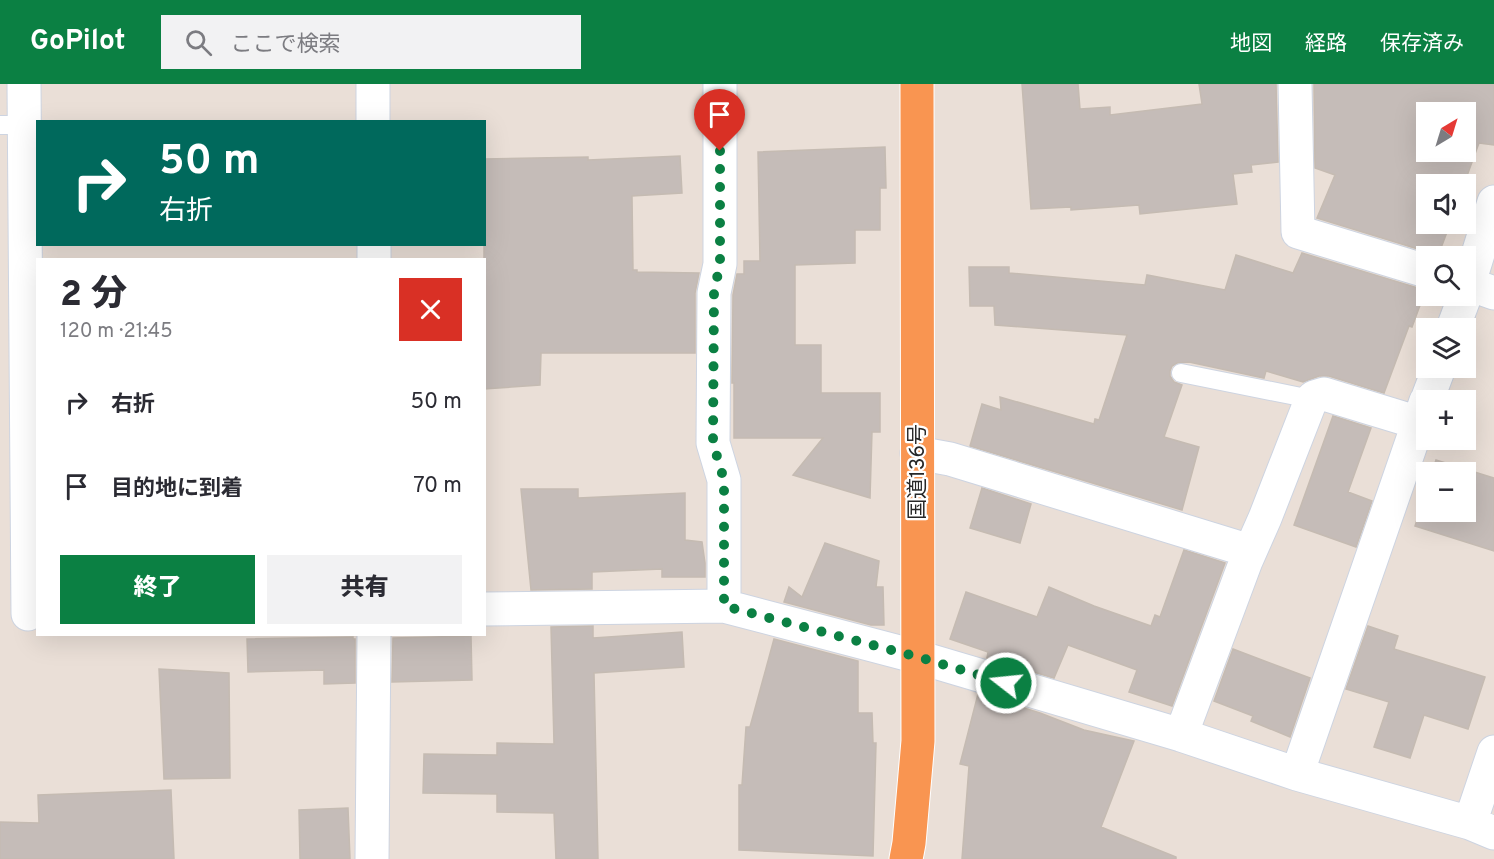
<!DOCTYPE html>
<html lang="ja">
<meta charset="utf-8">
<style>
body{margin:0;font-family:Overpass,"Noto Sans JP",sans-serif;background:#f2f2f3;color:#2b2b33;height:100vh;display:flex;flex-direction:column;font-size:22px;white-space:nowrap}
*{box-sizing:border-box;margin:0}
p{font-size:20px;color:#7c7c81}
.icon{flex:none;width:33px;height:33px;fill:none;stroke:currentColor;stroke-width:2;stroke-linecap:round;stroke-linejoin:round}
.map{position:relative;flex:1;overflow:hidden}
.drawer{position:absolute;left:36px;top:174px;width:450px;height:378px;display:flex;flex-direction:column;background:#fff;border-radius:0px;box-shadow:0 6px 24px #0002}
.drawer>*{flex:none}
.top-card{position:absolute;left:36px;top:36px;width:450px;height:126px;border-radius:0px;box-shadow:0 6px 24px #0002;background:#00695c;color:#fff;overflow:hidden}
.needle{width:39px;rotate:38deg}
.buttons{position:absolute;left:1416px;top:18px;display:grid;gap:12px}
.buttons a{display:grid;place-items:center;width:60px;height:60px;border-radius:0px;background:#fff;box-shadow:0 6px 24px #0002;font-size:30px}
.pin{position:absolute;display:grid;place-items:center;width:51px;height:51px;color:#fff;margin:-62px -26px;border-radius:50% 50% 50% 0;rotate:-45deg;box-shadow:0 0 6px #0007}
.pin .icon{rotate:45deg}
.me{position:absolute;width:66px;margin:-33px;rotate:286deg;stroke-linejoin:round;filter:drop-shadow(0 0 4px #0008)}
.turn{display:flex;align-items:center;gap:21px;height:126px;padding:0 24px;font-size:27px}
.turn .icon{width:78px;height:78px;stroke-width:2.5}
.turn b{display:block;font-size:42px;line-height:51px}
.round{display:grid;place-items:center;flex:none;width:63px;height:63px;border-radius:0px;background:#f2f2f3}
.headline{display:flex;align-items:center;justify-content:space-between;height:102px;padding:0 24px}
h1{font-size:36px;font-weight:800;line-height:45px}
.action{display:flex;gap:12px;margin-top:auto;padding:12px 24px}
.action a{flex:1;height:69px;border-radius:0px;background:#0b8043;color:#fff;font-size:24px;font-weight:800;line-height:69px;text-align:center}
.action a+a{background:#f2f2f3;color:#2b2b33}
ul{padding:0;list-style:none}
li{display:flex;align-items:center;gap:18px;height:84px;padding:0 24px}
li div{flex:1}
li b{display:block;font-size:22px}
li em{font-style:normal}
header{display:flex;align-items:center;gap:36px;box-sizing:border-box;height:84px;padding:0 30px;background:#0b8043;color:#fff}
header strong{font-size:28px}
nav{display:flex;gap:33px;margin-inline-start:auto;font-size:21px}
.search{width:420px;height:54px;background:#f2f2f3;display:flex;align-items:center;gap:15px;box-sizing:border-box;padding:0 21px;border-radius:0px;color:#7c7c81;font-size:22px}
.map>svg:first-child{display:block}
</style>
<header>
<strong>GoPilot</strong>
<div class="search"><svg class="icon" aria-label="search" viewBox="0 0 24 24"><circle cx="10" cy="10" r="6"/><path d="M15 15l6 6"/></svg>ここで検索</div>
<nav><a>地図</a><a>経路</a><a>保存済み</a></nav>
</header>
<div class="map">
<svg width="1494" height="775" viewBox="0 0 1494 775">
<rect width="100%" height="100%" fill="#eadfd7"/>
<path fill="#c5bcb8" stroke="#c5bbb2" stroke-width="1.5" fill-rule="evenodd" d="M1022,0H1078L1080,25L1110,23V31L1202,20L1199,0H1276L1278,78L1251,81L1252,88L1233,90L1237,120L1140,130L1139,121L1071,126V123L1031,125Z
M1314,0H1494V61L1479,59L1464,100H1426V140H1450L1438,172L1431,169L1317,134L1335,91L1315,84ZM1426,28H1466V68H1426Z
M885,63L886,104H880V146H855V179L795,181V261H821V309H880V348H872L870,414L793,391L823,354H734V299H732L733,211L737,190H744V177H760L758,68Z
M680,72L682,109L632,112L633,186H637V188L699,189L695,209V269H541L540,301L484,305V75L588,73V76Z
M1302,169L1421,205H1426L1412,243L1409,242L1384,309L1329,292H1319L1303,298L1266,287L1264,294L1189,278L1177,279L1172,282L1170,287V292L1174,298L1182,301L1164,353L1199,363L1182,426L970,362L982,320L1001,326L1000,313L1094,340L1095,335L1099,336L1127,251L995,241L994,222H970L969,183H1009V189L1145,201L1147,191L1225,206L1236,171L1293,189Z
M1333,332L1371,344L1348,408L1372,417L1356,463L1294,441Z
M1436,376L1494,394V467L1415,442L1426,407V428H1466V388H1432Z
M982,404L1031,420L1020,459L970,444Z
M521,405H578V414L685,409V456L702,458L705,479V493H662V485L592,488V505L531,506Z
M825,459L879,477L876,503H883L884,541H871L784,518L789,503L802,513Z
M1184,466L1225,479L1172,622L1129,608L1137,586L1068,561L1054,594L987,574L988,568L950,555L966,508L1037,533L1049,503L1094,522L1151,542L1155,531L1160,533Z
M593,542V554L682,548L684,583L594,589L598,775H556L554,729L497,728V710L423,709L424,670L497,671V659L554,660L551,543Z
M1368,542L1398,552L1394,565L1485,593L1468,645L1424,631L1410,674L1374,663L1389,618L1346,605Z
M471,552L472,596L392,598L393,554Z
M353,553V555H355V599L324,600V586L248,588L247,555Z
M774,555L858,577V629H872L873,659H876L873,772L739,766V701H742L746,643H750Z
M1233,565L1310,594L1290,653L1251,637L1253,632L1214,617Z
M159,585L229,589L230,694L164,695Z
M978,610L1040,629L1084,646L1134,657L1101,743L1176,773V775H962L969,682L960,680Z
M171,706L174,775H0V738L39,739L38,711Z
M348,724L350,775H300L299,726Z"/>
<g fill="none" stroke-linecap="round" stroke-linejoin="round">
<defs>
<path id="service" d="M0,41H25
M1181,289L1306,314L1311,316"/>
<path id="minor" d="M24,0L28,530
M373,0V38
M720,0V180L714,209L713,359L724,396V522
M1295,0L1298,148L1426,187
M374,160V176
M1466,199L1494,209
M1466,209L1494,118
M1453,244L1465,212
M1427,316L1439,284
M917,369L950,375L1250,467
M484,525L724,522L918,573L1181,651L1297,690L1470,739L1494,749
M1181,651L1246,477L1265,434L1311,316L1314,313L1324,310L1419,339
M1297,690L1426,317
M1470,739L1494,668
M372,775L374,550"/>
<path id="trunk" d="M906,775L909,759L918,657L917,0"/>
</defs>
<use href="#service" stroke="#cdd4e1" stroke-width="20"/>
<use href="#minor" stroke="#cdd4e1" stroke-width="35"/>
<use href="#trunk" stroke="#fff" stroke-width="35"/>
<use href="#service" stroke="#fff" stroke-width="18"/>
<use href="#minor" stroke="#fff" stroke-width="33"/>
<use href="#trunk" stroke="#f99551" stroke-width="33"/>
</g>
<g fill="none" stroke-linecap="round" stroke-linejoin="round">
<path stroke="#0b8043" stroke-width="10" stroke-dasharray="0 18" d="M720,67V180L714,208L713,359L724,396V522L918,573L1006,599"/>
</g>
<g text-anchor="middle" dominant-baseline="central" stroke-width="4.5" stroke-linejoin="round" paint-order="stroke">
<g font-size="21" fill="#272727" stroke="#fff">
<text transform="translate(918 388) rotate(-90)">国道136号</text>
</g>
</g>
</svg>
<div class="buttons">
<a><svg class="needle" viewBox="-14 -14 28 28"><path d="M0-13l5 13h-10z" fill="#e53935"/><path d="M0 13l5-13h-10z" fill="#7c7c81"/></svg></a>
<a><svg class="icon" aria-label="sound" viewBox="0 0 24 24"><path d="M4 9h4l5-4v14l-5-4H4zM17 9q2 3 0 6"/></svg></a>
<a><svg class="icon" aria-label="search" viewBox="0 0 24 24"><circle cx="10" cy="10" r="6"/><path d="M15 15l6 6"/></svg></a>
<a><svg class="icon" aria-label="layers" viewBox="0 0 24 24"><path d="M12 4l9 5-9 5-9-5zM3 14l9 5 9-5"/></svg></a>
<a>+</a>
<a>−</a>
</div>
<div class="pin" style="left:720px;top:67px;background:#d93025"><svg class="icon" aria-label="arrive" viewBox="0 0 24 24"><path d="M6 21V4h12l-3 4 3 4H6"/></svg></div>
<svg class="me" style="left:1006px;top:599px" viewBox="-20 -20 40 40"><circle r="17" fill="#0b8043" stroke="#fff" stroke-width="3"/><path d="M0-11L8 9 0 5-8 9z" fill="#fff"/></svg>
<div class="top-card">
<div class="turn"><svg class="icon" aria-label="right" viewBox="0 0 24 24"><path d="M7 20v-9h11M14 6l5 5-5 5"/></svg><div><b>50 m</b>右折</div></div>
</div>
<section class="drawer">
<div class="headline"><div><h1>2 分</h1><p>120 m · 21:45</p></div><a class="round" style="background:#d93025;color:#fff"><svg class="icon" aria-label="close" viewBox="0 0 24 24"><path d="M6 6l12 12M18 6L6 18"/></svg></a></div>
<ul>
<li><svg class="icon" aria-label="right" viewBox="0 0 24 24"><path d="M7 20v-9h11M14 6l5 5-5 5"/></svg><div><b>右折</b></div><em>50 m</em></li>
<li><svg class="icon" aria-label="arrive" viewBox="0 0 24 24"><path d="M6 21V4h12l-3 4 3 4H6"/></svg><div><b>目的地に到着</b></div><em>70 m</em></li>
</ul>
<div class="action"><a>終了</a><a>共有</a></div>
</section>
</div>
